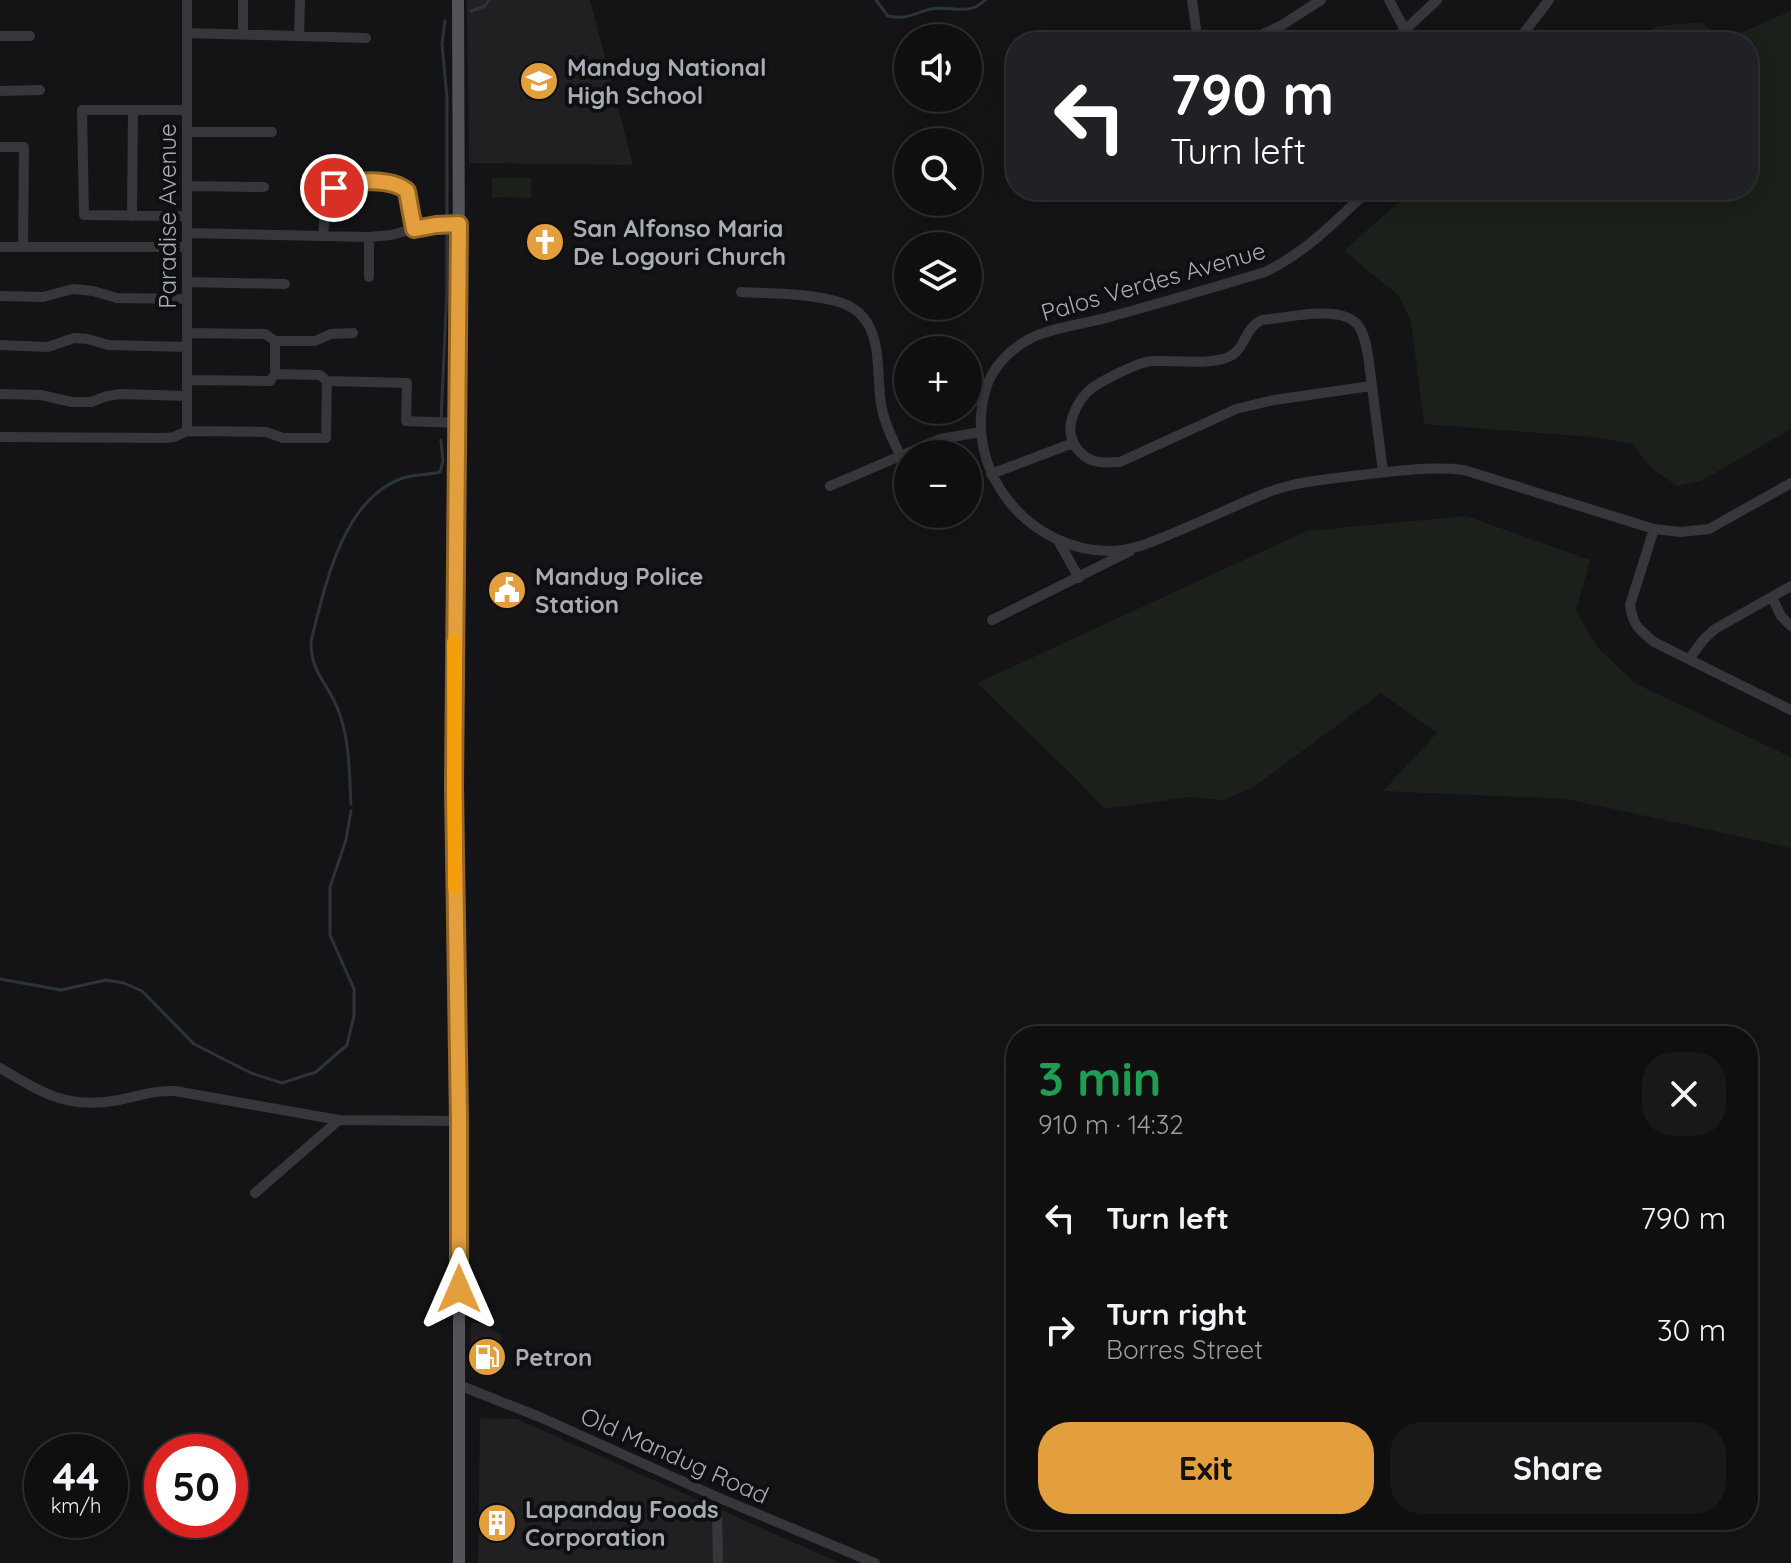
<!DOCTYPE html>
<meta charset="utf-8">
<style>
body{margin:0;font-family:Quicksand,sans-serif;background:#181819;color:#f1f3f6;height:100vh;display:flex;flex-direction:column;font-size:30px;white-space:nowrap}
*{box-sizing:border-box;margin:0}
p{font-size:26px;color:#9b9c9f}
.icon{flex:none;width:44px;height:44px;fill:none;stroke:currentColor;stroke-width:2;stroke-linecap:round;stroke-linejoin:round}
.map{position:relative;flex:1;overflow:hidden}
.drawer{position:absolute;left:1006px;top:1026px;width:752px;height:504px;display:flex;flex-direction:column;background:#0f0f10;border-radius:32px;box-shadow:0 4px 20px #0003,0 0 0 2px #2f2f30}
.drawer>*{flex:none}
.banner{position:absolute;left:1006px;top:32px;width:752px;height:168px;border-radius:32px;box-shadow:0 4px 20px #0003,0 0 0 2px #2f2f30;background:#202124;color:#fff;overflow:hidden}
.controls{position:absolute;left:894px;top:24px;display:grid;gap:16px}
.controls a{display:grid;place-items:center;width:88px;height:88px;border-radius:50%;background:#0f0f10;box-shadow:0 4px 20px #0003,0 0 0 2px #2f2f30;font-size:40px}
.speed{position:absolute;left:24px;top:1434px;display:flex;gap:16px;font-size:40px;font-weight:700;text-align:center}
.speed>*{display:grid;place-content:center;width:104px;height:104px;border-radius:50%;background:#0f0f10;box-shadow:0 4px 20px #0003,0 0 0 2px #2f2f30;line-height:1}
.speed small{font-size:20px;font-weight:400}
.speed .limit{border:12px solid #d22;background:#fff;color:#111}
.pin{position:absolute;display:grid;place-items:center;width:68px;height:68px;color:#fff;margin:-34px;border:4px solid #fff;border-radius:50%;box-shadow:0 2px 8px #0007}
.me{position:absolute;width:88px;margin:-44px;rotate:0deg;stroke-linejoin:round;filter:drop-shadow(0 0 6px #0008)}
.turn{display:flex;align-items:center;gap:28px;height:168px;padding:0 32px;font-size:36px}
.turn .icon{width:104px;height:104px;stroke-width:2.5}
.turn b{display:block;font-size:56px;line-height:68px}
.round{display:grid;place-items:center;flex:none;width:84px;height:84px;border-radius:32px;background:#181819}
.head{display:flex;align-items:center;justify-content:space-between;height:136px;padding:0 32px}
h1{font-size:48px;font-weight:700;line-height:60px;color:#1e9e55}
.cta{display:flex;gap:16px;margin-top:auto;padding:16px 32px}
.cta a{flex:1;height:92px;border-radius:32px;background:#e39f3e;color:#111;font-size:32px;font-weight:700;line-height:92px;text-align:center}
.cta a+a{background:#181819;color:#f1f3f6}
ul{padding:0;list-style:none}
li{display:flex;align-items:center;gap:24px;height:112px;padding:0 32px}
li div{flex:1}
li b{display:block;font-size:30px}
li em{font-style:normal}
.map>svg:first-child{display:block}
</style>
<div class="map">
<svg width="1791" height="1563" viewBox="0 0 1791 1563">
<rect width="100%" height="100%" fill="#141416"/>
<path fill="#202022" d="M467,0H590L633,165L469,163Z
M471,1323H479L501,1334V1372H471Z
M480,1418L517,1419L840,1563H478Z"/>
<path fill="#1b201b" d="M1791,11V429L1701,481L1677,486L1650,467L1633,444L1592,437L1424,424L1411,322L1399,296L1344,251L1394,206L1424,190H1748V42H1625L1659,26L1701,22L1724,40Z
M492,178H531V198L492,197Z
M1466,516L1590,560L1576,611L1598,648L1636,684L1791,757V848L1568,799L1383,791L1437,733L1381,693L1252,788L1223,800L1190,797L1105,809L1070,773L977,683L1307,531Z"/>
<g fill="none" stroke-linecap="round" stroke-linejoin="round">
<path stroke="#2b3438" stroke-width="3" d="M876,0L888,16C910,20 913,13 931,9C951,5 969,17 985,0
M471,11L485,6L489,0
M445,21L442,44L447,98V221
M441,420L447,289V229
M351,804C349,770 350,736 336,705C325,679 311,673 311,641C325,587 342,499 403,478C415,474 428,475 440,472L443,461L441,440
M0,979L61,990L106,980L124,983L142,991L194,1044L251,1073L282,1083L316,1072L347,1045L354,1016V989L330,935V887L346,840L351,811"/>
<path stroke="#35373a" stroke-width="10" d="M1192,0L1198,42
M1389,0L1405,30
M187,33L366,38
M243,34V0
M0,36H30
M299,36L300,0
M1247,42L1282,25L1321,0
M1389,42L1405,30L1437,0
M1517,42L1549,0
M0,91L40,90
M187,132H272
M0,147H24L23,247
M187,186L264,187
M1369,190C1334,222 1308,251 1265,272C1215,287 1164,302 1113,316C1087,324 1056,326 1031,338C1010,349 991,368 985,392C963,472 1030,553 1113,551C1134,550 1152,542 1171,534C1203,521 1234,506 1266,493C1296,481 1329,479 1361,475C1395,471 1430,466 1464,470L1654,529L1681,532L1709,529L1791,483
M132,216L133,110
M187,216L84,215L82,110H187
M187,233L369,237L391,235L425,226L459,224
M323,236C325,222 323,204 330,192C339,178 398,178 407,192C413,201 413,218 414,229
M369,237V277
M0,247H187
M187,282L285,284
M741,292C773,294 809,293 839,302C888,317 874,372 882,409C885,425 893,440 900,455
M0,296L43,297L73,289L93,291L117,298L187,299
M187,333L265,334L275,341H315L331,334L353,333
M275,341V374
M0,345L48,347L74,338L88,339L108,345L187,347
M187,380L266,381H270L275,374L320,375L327,381L407,383L406,421L457,423
M1371,386L1274,400L1236,409L1120,462C1104,463 1091,464 1080,452C1069,441 1068,426 1074,413C1078,403 1084,394 1092,388C1104,380 1139,361 1153,361C1175,360 1205,365 1226,358C1246,352 1243,328 1262,320C1286,318 1339,304 1357,324C1364,332 1366,345 1368,355L1383,472
M0,394L41,395L72,402H91L107,396L121,394L187,396
M187,431V0
M0,437L164,438L174,437L187,431L266,432L283,438H326L327,381
M991,474L1073,443
M830,486L940,439L981,432
M1654,529L1630,605C1633,626 1639,629 1654,642L1791,710
M1059,542L1079,578
M1772,597L1781,616L1791,626
M992,620L1130,551
M1689,659L1704,639L1715,629L1791,586
M0,1068C43,1093 67,1110 119,1100C138,1096 155,1090 175,1091L339,1120L459,1121
M255,1193L339,1120
M459,1385L542,1418L717,1497L875,1563
M717,1514L718,1563"/>
<path stroke="#525459" stroke-width="12" d="M458,0L459,277L454,615V814L459,1121V1563"/>
</g>
<g fill="none" stroke-linecap="round" stroke-linejoin="round">
<defs>
<path id="route" d="M334,188C352,179 392,178 407,191L414,229L436,225L459,224L454,786L459,1121V1289"/>
</defs>
<use href="#route" stroke="#946728" stroke-width="20"/>
<use href="#route" stroke="#e39f3e" stroke-width="14"/>
<path stroke="#f59e0b" stroke-width="14" d="M454,642L455,887"/>
</g>
<defs>
<symbol id="school-disc" viewBox="-11 -11 22 22"><circle r="9.5" fill="#e39f3e" stroke="#0f0f11"/><path d="M0-5L7-2L0 1L-7-2ZM-4 1L0 2.5L4 1V4Q0 6-4 4Z" fill="#fff"/></symbol>
<symbol id="church-disc" viewBox="-11 -11 22 22"><circle r="9.5" fill="#e39f3e" stroke="#0f0f11"/><path d="M-1.2-6h2.4v3.5h3.3v2.4h-3.3V6h-2.4V-.1h-3.3v-2.4h3.3Z" fill="#fff"/></symbol>
<symbol id="civic-disc" viewBox="-11 -11 22 22"><circle r="9.5" fill="#e39f3e" stroke="#0f0f11"/><path d="M-.6-6.5H3V-4.5H.6V-3L4-1V1h2V6H-6V1h2V-1L-.6-3ZM-1.2 2.5V6h2.4V2.5Z" fill="#fff"/></symbol>
<symbol id="fuel-disc" viewBox="-11 -11 22 22"><circle r="9.5" fill="#e39f3e" stroke="#0f0f11"/><path d="M-5.5-6h7V0h2V4h1.3V-2.5L3-4.5l.8-.8L6-3V5H2.5V1h-1V6h-7ZM-4.2-4.7v3.2H.2V-4.7Z" fill="#fff"/></symbol>
<symbol id="building-disc" viewBox="-11 -11 22 22"><circle r="9.5" fill="#e39f3e" stroke="#0f0f11"/><path d="M-4-6H4V6H1V3H-1V6H-4ZM-2.5-4.3h1.7v1.8h-1.7ZM.8-4.3h1.7v1.8H.8ZM-2.5-1h1.7V.8h-1.7ZM.8-1h1.7V.8H.8Z" fill="#fff"/></symbol>
</defs>
<g fill-rule="evenodd">
<use href="#school-disc" x="517" y="59" width="44" height="44"/>
<use href="#church-disc" x="523" y="220" width="44" height="44"/>
<use href="#civic-disc" x="485" y="568" width="44" height="44"/>
<use href="#fuel-disc" x="465" y="1335" width="44" height="44"/>
<use href="#building-disc" x="475" y="1501" width="44" height="44"/>
</g>
<g text-anchor="middle" dominant-baseline="central" stroke-width="8" stroke-linejoin="round" paint-order="stroke">
<g font-size="24" font-weight="bold" fill="#a7acb5" stroke="#0f0f11" text-anchor="start">
<text x="567" y="67">Mandug National<tspan x="567" dy="28">High School</tspan></text>
<text x="573" y="228">San Alfonso Maria<tspan x="573" dy="28">De Logouri Church</tspan></text>
<text x="535" y="576">Mandug Police<tspan x="535" dy="28">Station</tspan></text>
<text x="515" y="1357">Petron</text>
<text x="525" y="1509">Lapanday Foods<tspan x="525" dy="28">Corporation</tspan></text>
</g>
<g font-size="24" fill="#a7acb5" stroke="#0f0f11">
<text transform="translate(167 216) rotate(-90)">Paradise Avenue</text>
<text transform="translate(1153 281) rotate(-16)">Palos Verdes Avenue</text>
<text transform="translate(675 1455) rotate(24)">Old Mandug Road</text>
</g>
</g>
</svg>
<div class="controls">
<a><svg class="icon" aria-label="sound" viewBox="0 0 24 24"><path d="M4 9h4l5-4v14l-5-4H4zM17 9q2 3 0 6"/></svg></a>
<a><svg class="icon" aria-label="search" viewBox="0 0 24 24"><circle cx="10" cy="10" r="6"/><path d="M15 15l6 6"/></svg></a>
<a><svg class="icon" aria-label="layers" viewBox="0 0 24 24"><path d="M12 4l9 5-9 5-9-5zM3 14l9 5 9-5"/></svg></a>
<a>+</a>
<a>−</a>
</div>
<div class="speed"><div>44<small>km/h</small></div><div class="limit">50</div></div>
<div class="pin" style="left:334px;top:188px;background:#d93025"><svg class="icon" aria-label="arrive" viewBox="0 0 24 24"><path d="M6 21V4h12l-3 4 3 4H6"/></svg></div>
<svg class="me" style="left:459px;top:1289px" viewBox="-20 -20 40 40"><path d="M0-17L14 15 0 8-14 15z" fill="#e39f3e" stroke="#fff" stroke-width="4"/></svg>
<div class="banner">
<div class="turn"><svg class="icon" aria-label="left" viewBox="0 0 24 24"><path d="M17 20v-9H6M10 6l-5 5 5 5"/></svg><div><b>790 m</b>Turn left</div></div>
</div>
<section class="drawer">
<div class="head"><div><h1>3 min</h1><p>910 m · 14:32</p></div><a class="round"><svg class="icon" aria-label="close" viewBox="0 0 24 24"><path d="M6 6l12 12M18 6L6 18"/></svg></a></div>
<ul>
<li><svg class="icon" aria-label="left" viewBox="0 0 24 24"><path d="M17 20v-9H6M10 6l-5 5 5 5"/></svg><div><b>Turn left</b></div><em>790 m</em></li>
<li><svg class="icon" aria-label="right" viewBox="0 0 24 24"><path d="M7 20v-9h11M14 6l5 5-5 5"/></svg><div><b>Turn right</b><p>Borres Street</p></div><em>30 m</em></li>
</ul>
<div class="cta"><a>Exit</a><a>Share</a></div>
</section>
</div>
